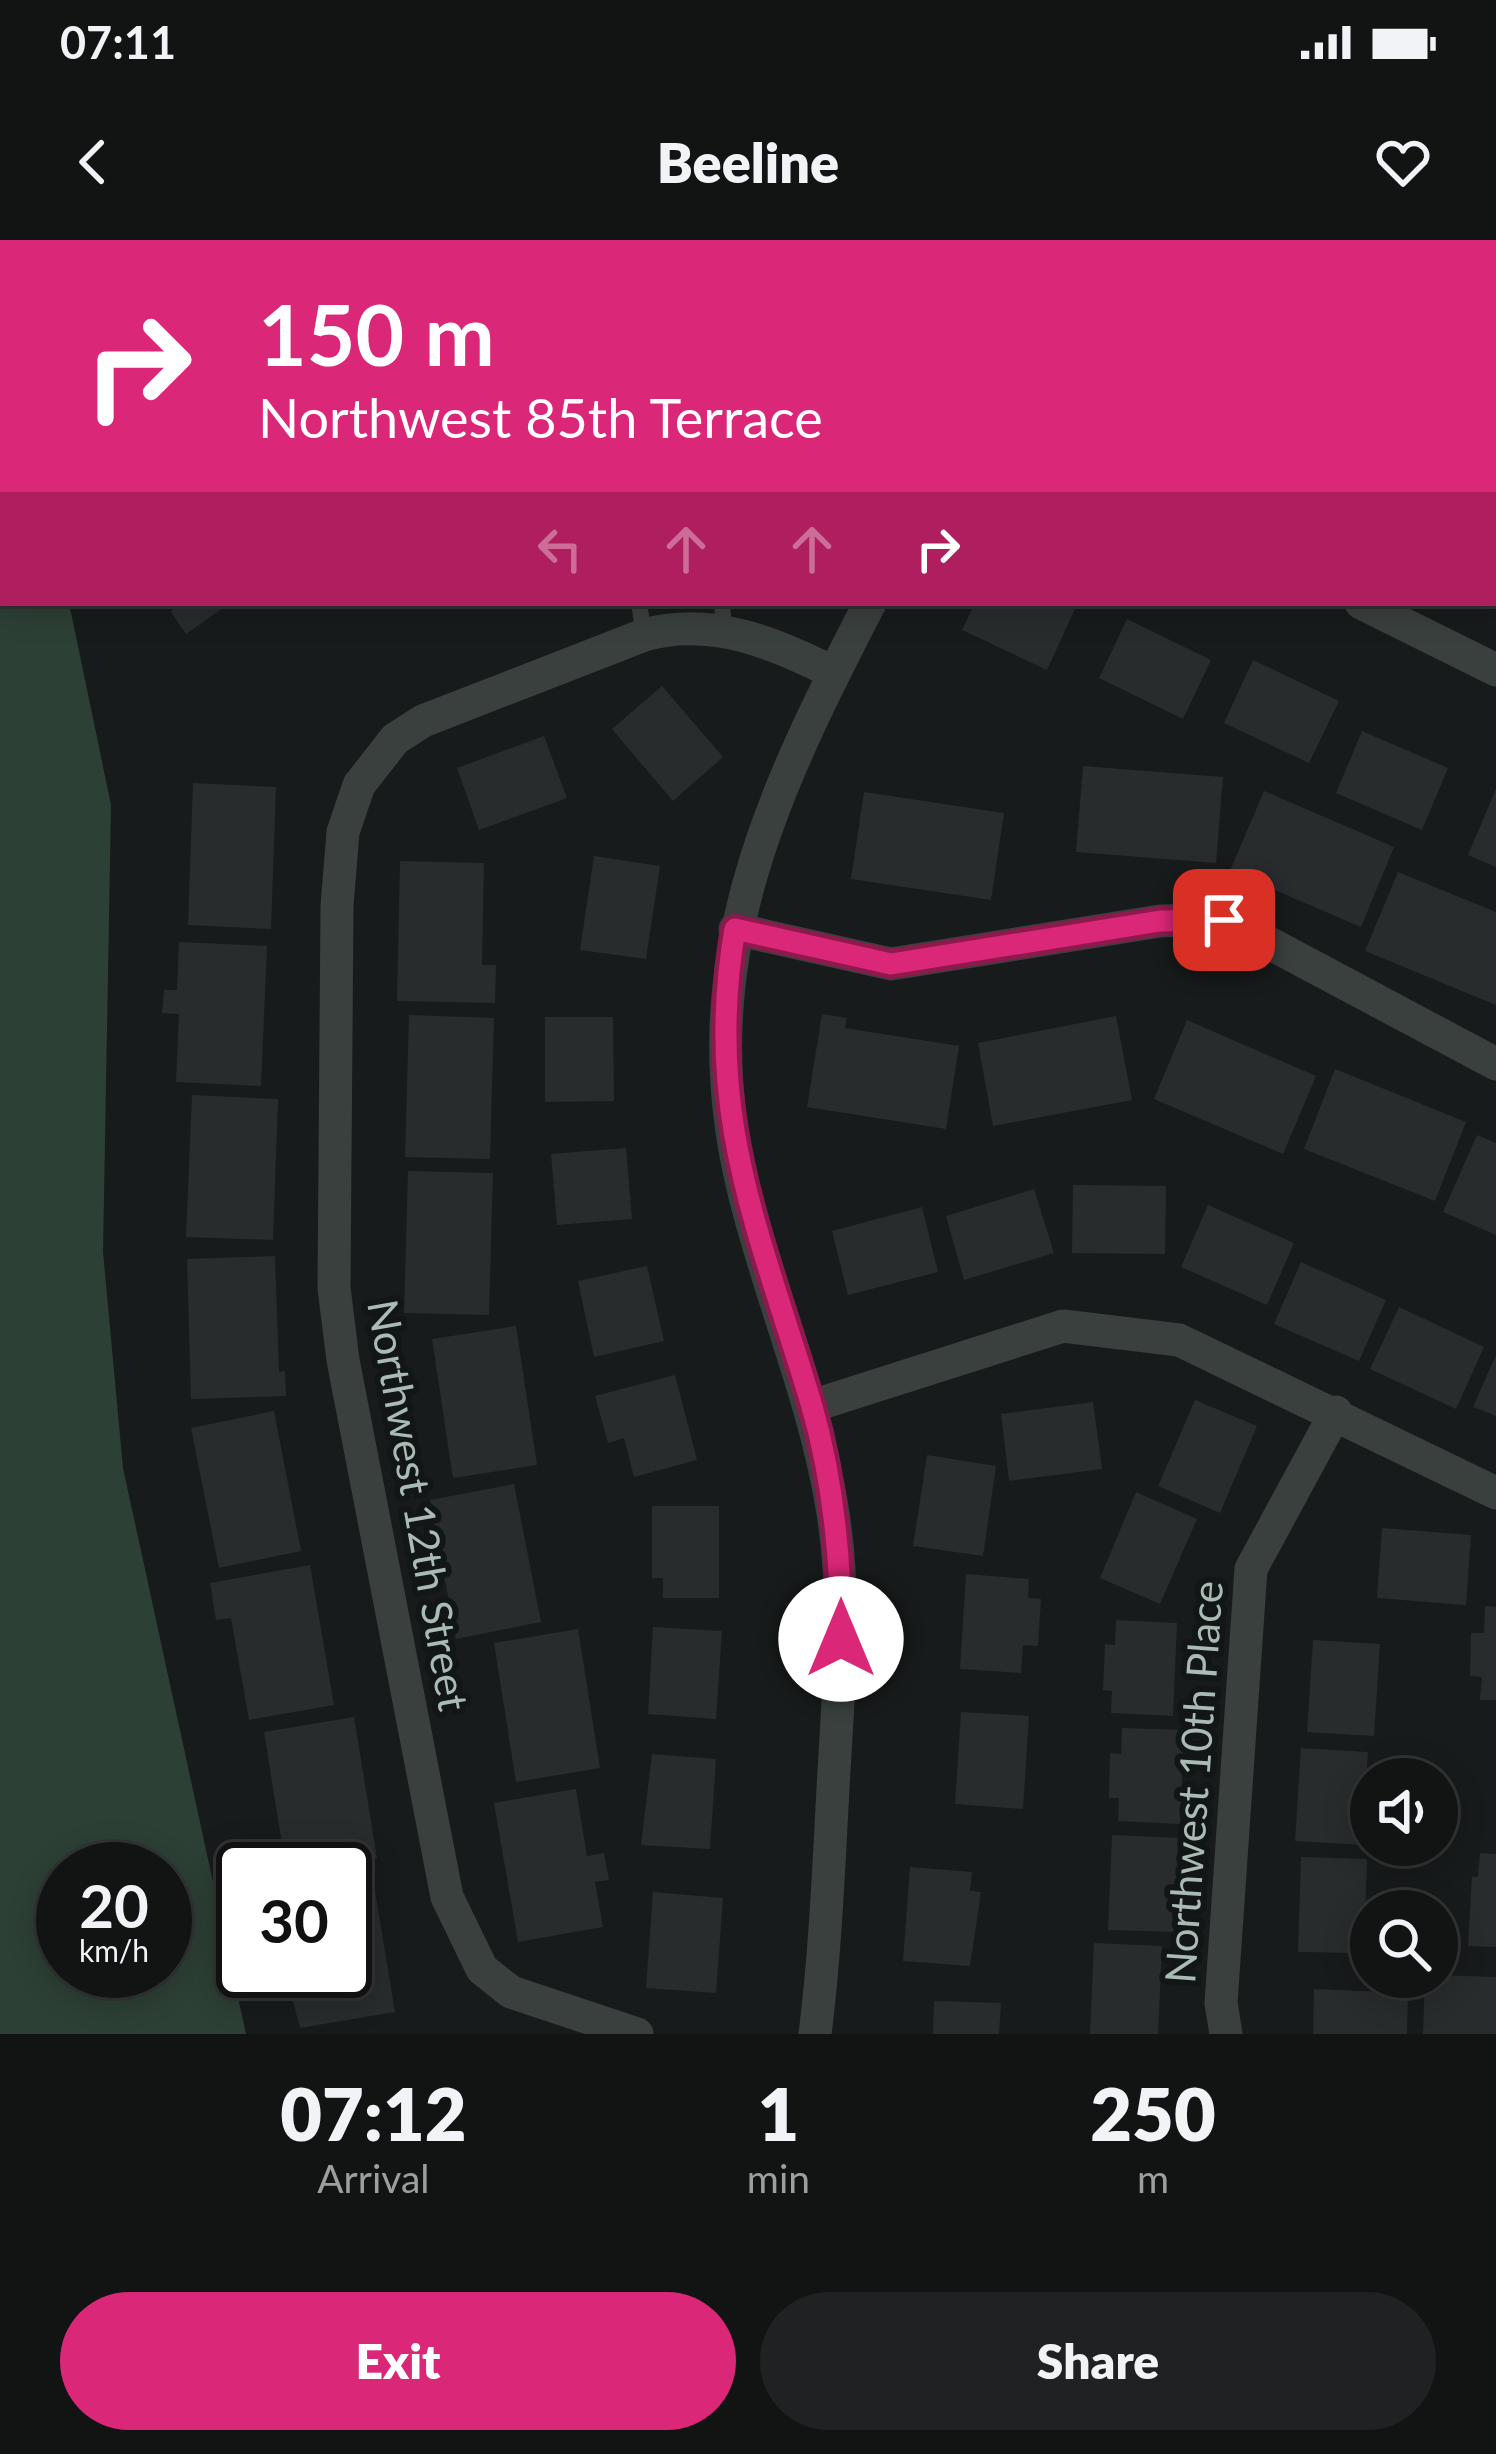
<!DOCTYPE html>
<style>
body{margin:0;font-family:Lato,sans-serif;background:#1f2122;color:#f1f3f6;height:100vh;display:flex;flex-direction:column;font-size:45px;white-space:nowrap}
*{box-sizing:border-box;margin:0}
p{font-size:39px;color:#9c9ea0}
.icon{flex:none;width:66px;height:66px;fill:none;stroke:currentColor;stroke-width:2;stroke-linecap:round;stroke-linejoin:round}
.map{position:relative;height:1794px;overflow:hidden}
.drawer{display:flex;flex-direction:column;background:#121414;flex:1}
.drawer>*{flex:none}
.hud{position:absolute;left:0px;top:0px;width:1497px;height:366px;box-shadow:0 6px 30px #0003,0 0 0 3px #313334;background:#db2777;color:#fff;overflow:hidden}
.tools{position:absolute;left:1350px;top:1518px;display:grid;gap:24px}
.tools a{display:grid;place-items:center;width:108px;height:108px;border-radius:50%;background:#121414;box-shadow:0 6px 30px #0003,0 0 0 3px #313334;font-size:60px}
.speed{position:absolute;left:36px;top:1602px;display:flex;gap:24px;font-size:60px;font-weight:700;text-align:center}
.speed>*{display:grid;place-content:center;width:156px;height:156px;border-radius:50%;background:#121414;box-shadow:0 6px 30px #0003,0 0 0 3px #313334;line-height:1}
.speed small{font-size:30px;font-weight:400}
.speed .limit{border:6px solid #111;border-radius:18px;background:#fff;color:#111}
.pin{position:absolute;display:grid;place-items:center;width:102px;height:102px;color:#fff;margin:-51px;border-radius:24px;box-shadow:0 6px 18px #0006}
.me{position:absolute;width:132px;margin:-66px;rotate:0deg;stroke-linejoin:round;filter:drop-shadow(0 0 9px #0008)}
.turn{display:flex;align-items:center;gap:42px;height:252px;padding:0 60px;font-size:54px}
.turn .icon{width:156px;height:156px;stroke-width:2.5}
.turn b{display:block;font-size:84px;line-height:102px}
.lanes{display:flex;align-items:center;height:114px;padding:0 60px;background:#0003;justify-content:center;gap:60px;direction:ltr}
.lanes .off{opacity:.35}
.eta{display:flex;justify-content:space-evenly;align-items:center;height:204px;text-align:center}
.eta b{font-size:72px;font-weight:800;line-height:84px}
.action{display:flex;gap:24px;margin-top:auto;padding:24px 60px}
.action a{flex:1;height:138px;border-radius:72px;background:#db2777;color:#fff;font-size:48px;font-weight:800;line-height:138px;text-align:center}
.action a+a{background:#1f2122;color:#f1f3f6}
.status{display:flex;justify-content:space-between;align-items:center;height:84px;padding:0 60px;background:#121414;direction:ltr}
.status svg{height:33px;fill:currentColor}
header{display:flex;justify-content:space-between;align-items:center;height:156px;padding:0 60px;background:#121414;font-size:54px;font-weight:800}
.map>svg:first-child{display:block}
</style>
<div class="status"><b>07:11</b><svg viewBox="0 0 49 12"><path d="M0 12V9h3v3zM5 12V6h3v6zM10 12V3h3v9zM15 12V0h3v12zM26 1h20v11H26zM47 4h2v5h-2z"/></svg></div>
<header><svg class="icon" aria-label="back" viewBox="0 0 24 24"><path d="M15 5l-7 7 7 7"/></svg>Beeline<svg class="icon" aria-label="heart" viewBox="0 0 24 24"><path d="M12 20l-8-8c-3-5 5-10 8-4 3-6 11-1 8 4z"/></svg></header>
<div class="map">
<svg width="1496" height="1794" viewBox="0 0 1496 1794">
<rect width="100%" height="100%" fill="#181b1b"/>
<path fill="#2d4035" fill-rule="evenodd" d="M0,135L3,363H69L111,565L103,1012L123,1228L246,1794H0ZM63,1629H165V1731H63Z"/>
<path fill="#282c2c" d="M176,363H230L186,394L171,372Z
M975,363H1062L1075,369L1047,430L962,390Z
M1127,379L1211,420L1183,479L1099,438Z
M1253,420L1339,461L1309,523L1224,483Z
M662,446L723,517L673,561L612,489Z
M1362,491L1448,528L1422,590L1336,553Z
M544,496L567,558L479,590L457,528Z
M1083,526L1223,537L1216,623L1076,612Z
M193,543L276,547L271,689L188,685Z
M1496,549V627L1468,615Z
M1264,551L1394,607L1361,687L1230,631Z
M864,552L1004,573L991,660L851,639Z
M594,616L660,626L646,719L580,710Z
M400,621L484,623L482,725H496L495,763L397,761Z
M1398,632L1496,672V765L1365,711Z
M179,702L267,706L261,846L176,842L179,774L162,773L164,750H177Z
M822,774L847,778L845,788L959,806L946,889L807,867Z
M409,775L494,778L490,919L405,917Z
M1116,776L1132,860L993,886L978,803Z
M545,777H613L614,861L545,862Z
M1187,780L1316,836L1283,914L1154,859Z
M1335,829L1466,882L1435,961L1304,909Z
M192,855L278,859L273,1000L186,997Z
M1477,895L1496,903V995L1443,972Z
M626,908L632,979L557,985L551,914Z
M408,931L493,933L489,1075L404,1073Z
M1073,945L1166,946L1165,1014L1072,1013Z
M1034,949L1054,1013L964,1040L946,976Z
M1208,965L1294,1003L1267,1065L1181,1027Z
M922,967L938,1032L848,1055L832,991Z
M275,1016L279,1132L285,1131L286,1156L191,1159L187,1019Z
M1301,1022L1386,1060L1359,1121L1274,1084Z
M647,1026L664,1101L594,1117L578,1041Z
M1399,1067L1484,1107L1456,1169L1370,1129Z
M516,1086L537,1225L453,1238L432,1099Z
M1496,1115V1176L1473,1167Z
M675,1135L697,1220L634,1237L624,1198L608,1203L595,1156Z
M1195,1160L1257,1186L1220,1273L1158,1246Z
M1093,1162L1102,1229L1009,1241L1001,1174Z
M274,1171L301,1311L219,1328L191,1188Z
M927,1215L996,1226L983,1316L913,1306Z
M514,1244L541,1382L456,1399L430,1260Z
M1136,1252L1197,1279L1160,1364L1100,1338Z
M652,1266H719V1358H663V1338H652Z
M1382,1288L1471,1295L1466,1365L1377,1358Z
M310,1325L334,1465L249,1480L231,1378L216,1380L210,1343Z
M966,1334L1029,1339L1028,1358L1041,1359L1038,1406L1023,1405L1021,1433L960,1429Z
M1485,1366L1496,1367V1460H1480L1482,1437L1470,1436L1471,1393H1484Z
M1116,1380L1177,1383L1173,1476L1111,1473L1112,1451L1103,1450L1105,1404L1115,1405Z
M653,1387L722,1391L716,1479L648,1474Z
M578,1389L600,1528L516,1542L494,1403Z
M1313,1400L1380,1404L1374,1496L1307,1492Z
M961,1472L1029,1476L1023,1569L955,1564Z
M354,1477L377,1618L286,1629L264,1492Z
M1122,1488L1184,1490L1180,1584L1118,1581L1119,1558H1109L1110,1513L1121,1514Z
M1301,1508L1368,1512L1362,1605L1295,1601Z
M652,1514L716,1519L710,1609L641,1605Z
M576,1549L587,1616L604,1613L609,1640L595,1642L603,1687L518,1702L494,1563Z
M1112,1595L1178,1598L1175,1692L1108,1690Z
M1480,1613L1496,1614V1707L1468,1706L1472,1637H1478Z
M1301,1617L1367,1619L1364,1713L1298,1712Z
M910,1627L972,1632L970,1651L981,1652L970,1726L903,1721Z
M372,1633L395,1772L300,1788L285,1731H345V1638Z
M653,1652L723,1658L716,1753L646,1748Z
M1094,1703L1162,1706L1158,1794H1090Z
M1437,1735L1496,1737V1794H1423L1425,1737Z
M1314,1749L1408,1753L1407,1794H1313Z
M934,1761L1001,1763L999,1794H933Z"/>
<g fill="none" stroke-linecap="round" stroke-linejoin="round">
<path stroke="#39403e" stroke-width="16" d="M436,0V3
M639,363L644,395
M722,363L724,389"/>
<path stroke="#39403e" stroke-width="33" d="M603,0L609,3
M1428,0L1434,3
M1494,33L1496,34
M1361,363L1496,430
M735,689L891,724L1160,681L1224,679L1496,824
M812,1166L1063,1086L1179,1100L1496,1253
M637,1794L511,1752L482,1729L447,1657L343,1120L334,1048L337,666L343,592L359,545L395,499L423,481L644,395C711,376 775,403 834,433
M815,1794C826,1707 829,1618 834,1531C839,1442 847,1355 832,1267C814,1158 770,1059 744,952C688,727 769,558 870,363
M1226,1794L1221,1763L1251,1329L1336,1172"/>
</g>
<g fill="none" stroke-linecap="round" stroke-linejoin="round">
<defs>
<path id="route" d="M841,1399C841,1320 833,1238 811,1163C760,993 703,872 735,689L891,724L1160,681L1224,680"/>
</defs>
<use href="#route" stroke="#8e194d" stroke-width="30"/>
<use href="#route" stroke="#db2777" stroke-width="21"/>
</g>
<g text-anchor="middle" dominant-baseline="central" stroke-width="12" stroke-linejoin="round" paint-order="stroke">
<g font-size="42" fill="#aabbb5" stroke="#131616">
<text transform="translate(419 1265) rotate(80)">Northwest 12th Street</text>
<text transform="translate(1193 1542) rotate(-86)">Northwest 10th Place</text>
</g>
</g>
</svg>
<div class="tools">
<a><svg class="icon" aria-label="sound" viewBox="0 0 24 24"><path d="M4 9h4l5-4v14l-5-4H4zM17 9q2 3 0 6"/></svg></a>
<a><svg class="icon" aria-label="search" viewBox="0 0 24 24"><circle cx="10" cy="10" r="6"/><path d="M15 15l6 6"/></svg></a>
</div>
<div class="speed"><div>20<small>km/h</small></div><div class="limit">30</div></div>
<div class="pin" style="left:1224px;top:680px;background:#d93025"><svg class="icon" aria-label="arrive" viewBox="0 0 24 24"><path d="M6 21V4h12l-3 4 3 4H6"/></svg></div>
<svg class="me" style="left:841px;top:1399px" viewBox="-20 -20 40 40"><circle r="19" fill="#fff"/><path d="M0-13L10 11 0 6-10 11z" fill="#db2777"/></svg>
<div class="hud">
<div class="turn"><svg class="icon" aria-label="right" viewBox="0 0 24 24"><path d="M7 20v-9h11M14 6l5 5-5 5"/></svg><div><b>150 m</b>Northwest 85th Terrace</div></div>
<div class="lanes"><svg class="icon off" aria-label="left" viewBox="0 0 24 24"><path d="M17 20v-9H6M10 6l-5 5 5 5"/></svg><svg class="icon off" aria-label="ahead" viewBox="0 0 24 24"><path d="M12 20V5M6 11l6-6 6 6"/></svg><svg class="icon off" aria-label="ahead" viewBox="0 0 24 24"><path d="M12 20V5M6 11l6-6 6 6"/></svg><svg class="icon" aria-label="right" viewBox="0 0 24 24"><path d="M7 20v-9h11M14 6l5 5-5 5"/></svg></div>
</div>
</div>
<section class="drawer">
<div class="eta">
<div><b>07:12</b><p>Arrival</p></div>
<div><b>1</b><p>min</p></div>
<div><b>250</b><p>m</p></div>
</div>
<div class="action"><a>Exit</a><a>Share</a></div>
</section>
